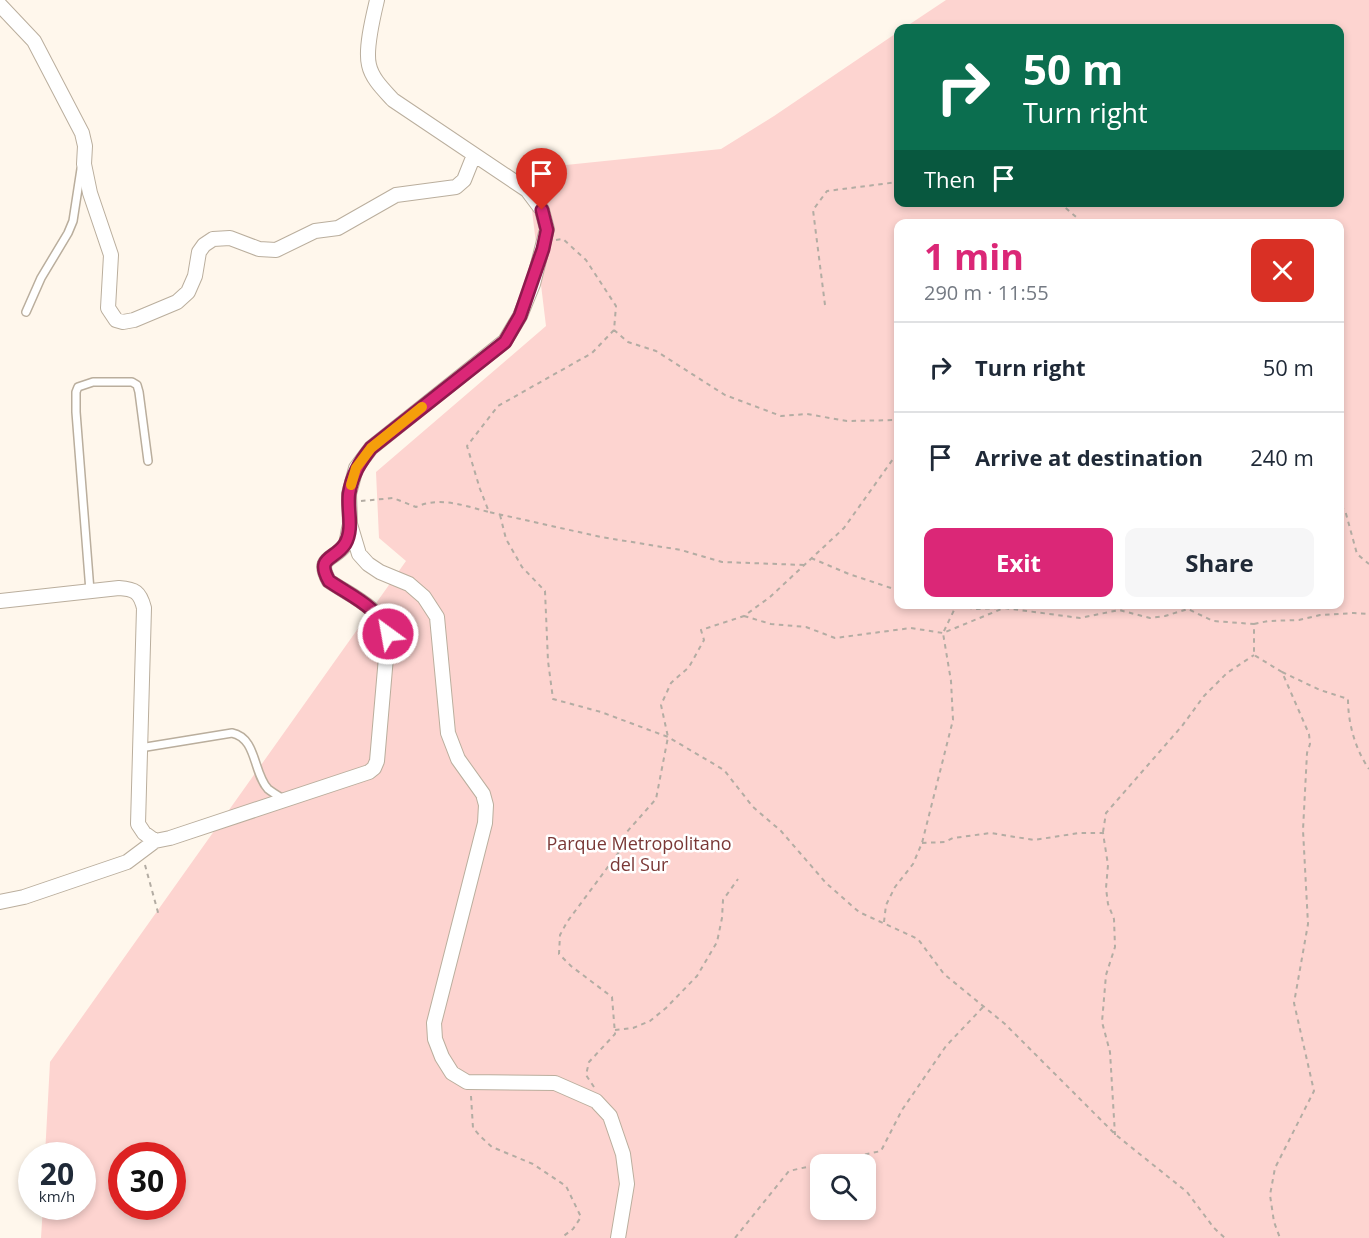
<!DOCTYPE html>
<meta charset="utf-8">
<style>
body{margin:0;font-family:"Open Sans",sans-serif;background:#f6f6f7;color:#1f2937;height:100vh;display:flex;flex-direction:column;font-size:22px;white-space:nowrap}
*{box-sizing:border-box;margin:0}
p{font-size:20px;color:#747a83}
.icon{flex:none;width:33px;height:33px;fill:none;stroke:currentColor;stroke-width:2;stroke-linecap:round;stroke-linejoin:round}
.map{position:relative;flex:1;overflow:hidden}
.side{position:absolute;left:894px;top:219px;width:450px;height:390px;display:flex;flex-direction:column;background:#fff;border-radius:12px;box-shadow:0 3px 9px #0003}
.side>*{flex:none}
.hud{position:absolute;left:894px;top:24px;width:450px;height:183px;border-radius:12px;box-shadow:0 3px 9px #0003;background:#0b6e4f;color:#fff;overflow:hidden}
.tools{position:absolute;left:810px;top:1154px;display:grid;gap:12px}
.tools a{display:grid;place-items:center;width:66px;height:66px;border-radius:12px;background:#fff;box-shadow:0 3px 9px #0003;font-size:30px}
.speed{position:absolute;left:18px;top:1142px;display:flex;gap:12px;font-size:30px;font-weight:700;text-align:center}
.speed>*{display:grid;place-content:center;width:78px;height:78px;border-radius:50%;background:#fff;box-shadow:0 3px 9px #0003;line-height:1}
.speed small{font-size:15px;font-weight:400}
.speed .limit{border:9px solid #d22;background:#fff;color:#111}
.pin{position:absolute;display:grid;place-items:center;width:51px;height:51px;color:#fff;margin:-62px -26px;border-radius:50% 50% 50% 0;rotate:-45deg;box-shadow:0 0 6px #0007}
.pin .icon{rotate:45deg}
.me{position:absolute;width:66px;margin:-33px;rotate:328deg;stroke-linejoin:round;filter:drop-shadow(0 0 4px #0008)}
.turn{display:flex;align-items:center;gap:21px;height:126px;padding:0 30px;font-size:27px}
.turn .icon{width:78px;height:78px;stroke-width:2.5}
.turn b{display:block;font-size:42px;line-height:51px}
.then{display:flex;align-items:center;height:57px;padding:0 30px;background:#0003;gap:12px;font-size:22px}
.round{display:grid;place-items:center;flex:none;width:63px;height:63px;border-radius:12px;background:#f6f6f7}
.head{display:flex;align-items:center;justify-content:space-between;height:102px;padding:0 30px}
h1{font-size:36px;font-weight:700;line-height:45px;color:#db2777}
.action{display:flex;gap:12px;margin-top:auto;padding:12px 30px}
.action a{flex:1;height:69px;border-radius:12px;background:#db2777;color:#fff;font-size:24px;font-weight:700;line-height:69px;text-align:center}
.action a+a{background:#f6f6f7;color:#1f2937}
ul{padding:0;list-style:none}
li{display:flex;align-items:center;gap:18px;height:90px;padding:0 30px;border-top:2px solid #e0e1e3}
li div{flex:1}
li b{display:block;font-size:22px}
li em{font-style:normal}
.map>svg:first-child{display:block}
</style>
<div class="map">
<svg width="1369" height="1238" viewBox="0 0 1369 1238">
<rect width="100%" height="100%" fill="#fff7ec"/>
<path fill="#fdd4d0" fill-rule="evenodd" d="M946,0H1369V1238H41L43,1206H82V1155H45L50,1062L406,561L379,538L376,472L546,326L527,169L721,149L774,116L898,32V202H1340V28H904ZM898,224H1340V604H898ZM122,1155H172V1206H122ZM820,1164H866V1209H820Z"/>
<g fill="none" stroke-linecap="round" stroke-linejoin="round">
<defs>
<path id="lane" d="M26,312L41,278L68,233L73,221L81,169
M90,591L76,412V392L78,387L93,382H132L137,385L139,392L148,461
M140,748L232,733C257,738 253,773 268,789C273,793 280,797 285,800"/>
<path id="street" d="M377,0C373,17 365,49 369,65C372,79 384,90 393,100L527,190L542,210L547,229L533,284L520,316L505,341L371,448L356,468L349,494L350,524L359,554L368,564L380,572L409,584L424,597L437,617L448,733L458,759L483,794L486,805L485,823L434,1023L435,1039L442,1057L452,1073L467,1082L555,1083L596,1101L610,1116L623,1154L627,1184L618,1238
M0,5L34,41L82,133L85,146L84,164L90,193L111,255L108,308L116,320L123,322L134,320L177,302L188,292L195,276L199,252L204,245L213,239L230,238L259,249L276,250L315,231L338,228L396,195L456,187L464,180L474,155
M0,601L119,588C135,589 140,592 144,608L138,824L144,833L155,841L170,838L369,772L374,768L377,761L388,634C380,607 351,596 329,581C315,556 335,560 345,545C348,540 348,530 350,525
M0,902L24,897L127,862L155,841"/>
</defs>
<use href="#lane" stroke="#baae9d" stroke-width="10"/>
<use href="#street" stroke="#baae9d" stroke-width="16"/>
<path stroke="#b3aca3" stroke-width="2" stroke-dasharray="4.5 4.5" stroke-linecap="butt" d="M1059,202L1084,224
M556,240L563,239L586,260L616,306L614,330L628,342L656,351L725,395L781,416L807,414L847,421L898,420
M825,305L813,210L827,191L898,182
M614,330L592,353L498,406L467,446L480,489L489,512L601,537L681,550L722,562L804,565
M896,419L898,434
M361,501L393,498L416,507C440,496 465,506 489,512
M1340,507L1345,510L1357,554L1369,564
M500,515L506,539L522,567L545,591L548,661L553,699L601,712L668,737L724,770L753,807L781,831L826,883L859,912L918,939L944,974L1005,1024L1116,1135L1187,1192L1214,1228L1225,1238
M811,558L849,574L891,588H898
M959,604L973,609L1001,608
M744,616L771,624L806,627L835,638L911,628L943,633L1004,608L1080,618L1119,610L1150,618L1165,616L1188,609L1213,621L1254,624V655L1282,672L1309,734L1310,744L1307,753L1303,830L1308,924L1294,1003L1314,1091L1275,1168L1270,1195L1274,1222L1280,1238
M1254,624L1268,621L1299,620L1320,615L1354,613L1369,614
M1282,672L1320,690L1348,699C1348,723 1355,749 1369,769
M1103,832L1106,813L1182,726L1204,696L1227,673L1254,655
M922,843L945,842L953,838L991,833L1034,840L1079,833H1103L1108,865L1106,888L1108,904L1114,919L1115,947L1106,975L1102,1022L1110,1052L1115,1135
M145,865L159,916
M884,922L886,905L895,887L913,864L922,843L953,720L951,681L943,633L957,604
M615,1030L633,1028L650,1021L666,1008L697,976L717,942L722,918L723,900L738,879
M594,1087L586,1075L589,1062L615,1034L612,997L571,966L559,954L560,935L567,922L619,852L625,834L656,799L668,737L661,705L671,683L689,667L704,640L701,630L744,616L770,597L844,528L898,452
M471,1096L473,1128L481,1137L492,1147L533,1164L566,1186L581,1217L573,1229L561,1238
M821,1164L881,1151L902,1110L946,1046L984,1006
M735,1238L789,1171L820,1164"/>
<use href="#lane" stroke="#fff" stroke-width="7"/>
<use href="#street" stroke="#fff" stroke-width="14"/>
</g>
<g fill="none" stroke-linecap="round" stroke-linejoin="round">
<defs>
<path id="route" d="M388,634C380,608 351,596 329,581C315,556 335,560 345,544C354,529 347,510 349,494C352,475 360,462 371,448L505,342L520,316L543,249L547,230L542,210"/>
</defs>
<use href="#route" stroke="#8e194d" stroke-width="15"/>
<use href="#route" stroke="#db2777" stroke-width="10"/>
<path stroke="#f59e0b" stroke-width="10" d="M351,485L356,468L371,448L422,407"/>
</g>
<g text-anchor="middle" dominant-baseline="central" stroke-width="5" stroke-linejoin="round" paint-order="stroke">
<g font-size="18" fill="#7a3836" stroke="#fff">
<text x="639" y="843">Parque Metropolitano<tspan x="639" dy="21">del Sur</tspan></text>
</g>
</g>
</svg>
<div class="tools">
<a><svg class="icon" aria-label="search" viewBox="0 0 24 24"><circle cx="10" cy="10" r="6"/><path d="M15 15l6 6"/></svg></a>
</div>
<div class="speed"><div>20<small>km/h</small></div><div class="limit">30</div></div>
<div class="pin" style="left:542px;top:210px;background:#d93025"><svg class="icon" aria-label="arrive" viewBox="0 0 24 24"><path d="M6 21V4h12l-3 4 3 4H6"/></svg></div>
<svg class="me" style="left:388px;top:634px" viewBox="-20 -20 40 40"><circle r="17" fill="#db2777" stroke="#fff" stroke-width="3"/><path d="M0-11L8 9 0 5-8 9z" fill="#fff"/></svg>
<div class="hud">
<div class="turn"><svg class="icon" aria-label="right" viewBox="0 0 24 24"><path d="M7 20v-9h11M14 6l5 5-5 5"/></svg><div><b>50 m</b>Turn right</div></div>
<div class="then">Then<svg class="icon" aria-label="arrive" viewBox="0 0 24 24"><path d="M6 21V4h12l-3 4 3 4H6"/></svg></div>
</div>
<section class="side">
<div class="head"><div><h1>1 min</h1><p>290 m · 11:55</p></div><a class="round" style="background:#d93025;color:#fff"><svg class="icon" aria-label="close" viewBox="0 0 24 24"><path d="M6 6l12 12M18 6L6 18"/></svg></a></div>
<ul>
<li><svg class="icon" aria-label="right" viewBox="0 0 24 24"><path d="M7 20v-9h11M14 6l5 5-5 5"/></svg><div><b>Turn right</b></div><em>50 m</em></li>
<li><svg class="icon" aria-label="arrive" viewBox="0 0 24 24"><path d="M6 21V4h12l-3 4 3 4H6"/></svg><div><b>Arrive at destination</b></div><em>240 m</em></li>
</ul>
<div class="action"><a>Exit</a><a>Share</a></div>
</section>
</div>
